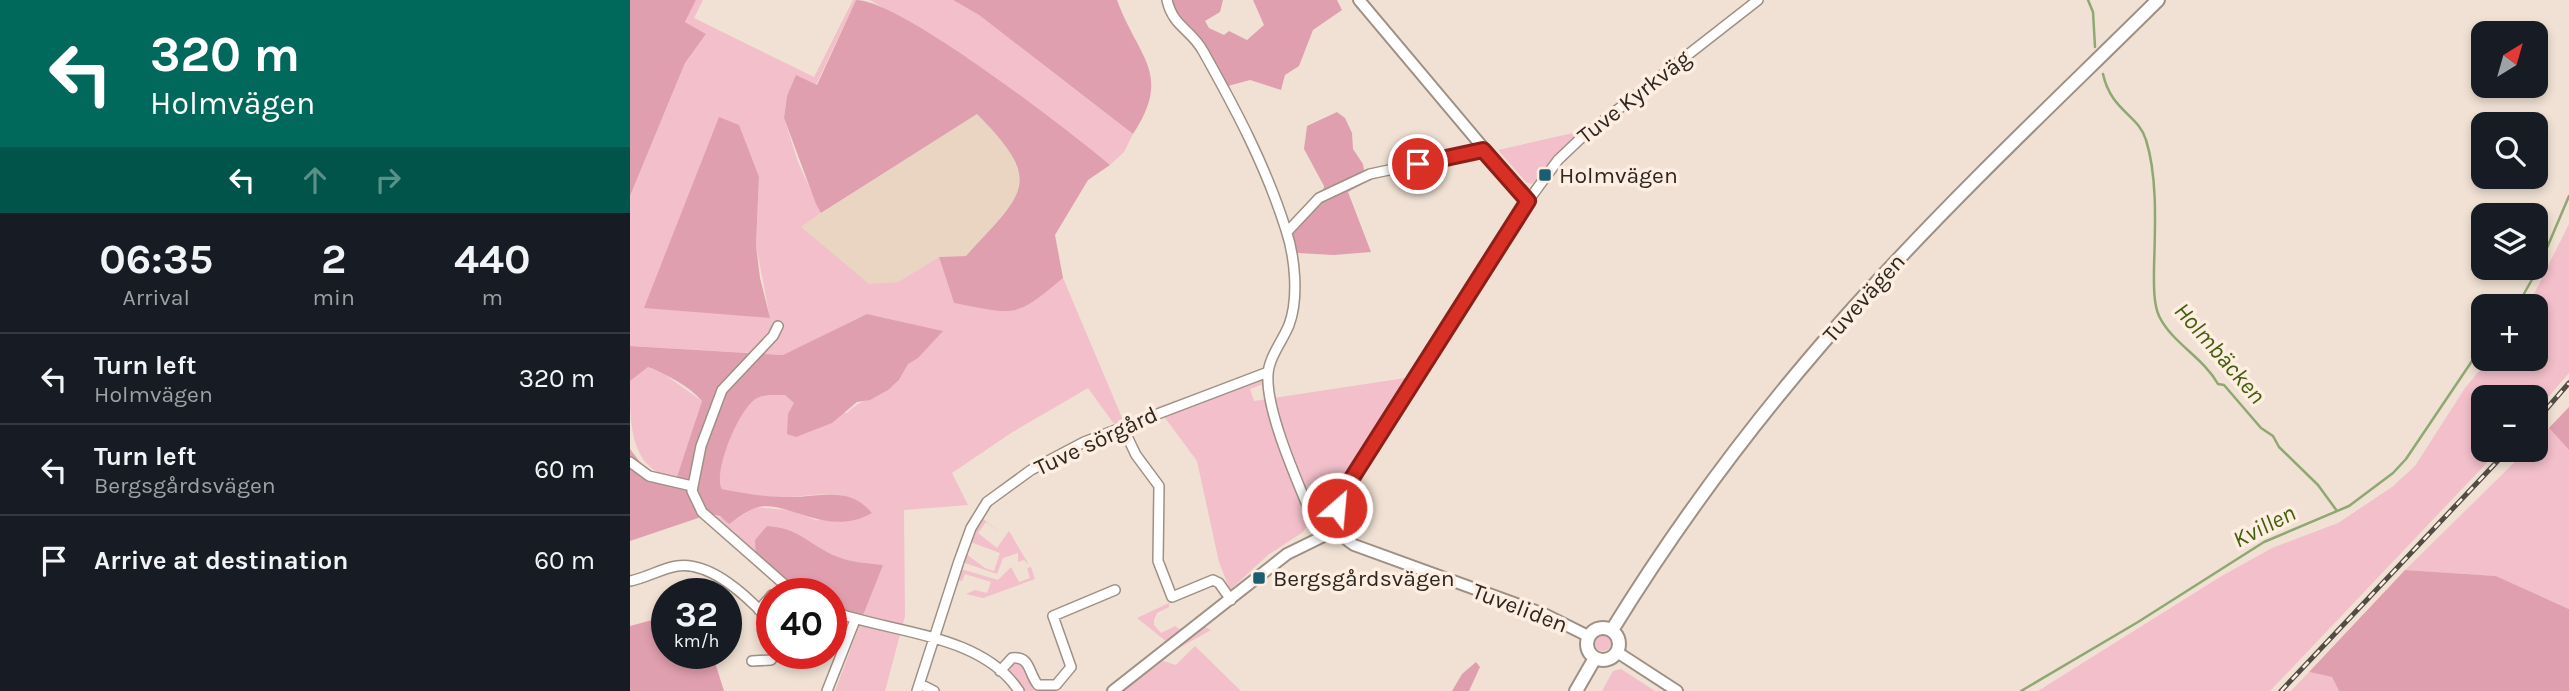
<!DOCTYPE html>
<meta charset="utf-8">
<style>
body{margin:0;font-family:Karla,sans-serif;background:#20242c;color:#f1f3f6;height:100vh;display:flex;flex-direction:column;font-size:26px;white-space:nowrap}
*{box-sizing:border-box;margin:0}
p{font-size:23px;color:#9ea1a6}
.icon{flex:none;width:38px;height:38px;fill:none;stroke:currentColor;stroke-width:2;stroke-linecap:round;stroke-linejoin:round}
.map{position:relative;flex:1;overflow:hidden}
.panel{display:flex;flex-direction:column;background:#171b24;width:630px}
.panel>*{flex:none}
.hud{background:#00695c;color:#fff;overflow:hidden}
.needle{width:46px;rotate:37deg}
.buttons{position:absolute;left:1841px;top:21px;display:grid;gap:14px}
.buttons a{display:grid;place-items:center;width:77px;height:77px;border-radius:14px;background:#171b24;box-shadow:0 4px 10px #0003;font-size:35px}
.speed{position:absolute;left:21px;top:578px;display:flex;gap:14px;font-size:35px;font-weight:700;text-align:center}
.speed>*{display:grid;place-content:center;width:91px;height:91px;border-radius:50%;background:#171b24;box-shadow:0 4px 10px #0003;line-height:1}
.speed small{font-size:18px;font-weight:400}
.speed .limit{border:10px solid #d22;background:#fff;color:#111}
.pin{position:absolute;display:grid;place-items:center;width:60px;height:60px;color:#fff;margin:-30px;border:4px solid #fff;border-radius:50%;box-shadow:0 2px 7px #0007}
.me{position:absolute;width:77px;margin:-38px;rotate:27deg;stroke-linejoin:round;filter:drop-shadow(0 0 5px #0008)}
.turn{display:flex;align-items:center;gap:24px;height:147px;padding:0 35px;font-size:32px}
.turn .icon{width:91px;height:91px;stroke-width:2.5}
.turn b{display:block;font-size:49px;line-height:60px}
.lanes{display:flex;align-items:center;height:66px;padding:0 35px;background:#0003;justify-content:center;gap:35px;direction:ltr}
.lanes .off{opacity:.35}
.eta{display:flex;justify-content:space-evenly;align-items:center;height:119px;text-align:center}
.eta b{font-size:42px;font-weight:700;line-height:49px}
ul{padding:0;list-style:none}
li{display:flex;align-items:center;gap:21px;height:91px;padding:0 35px;border-top:2px solid #363941}
li div{flex:1}
li b{display:block;font-size:26px}
li em{font-style:normal}
main{display:flex;flex:1;min-height:0}
.map>svg:first-child{display:block}
</style>
<main>
<section class="panel">
<div class="hud">
<div class="turn"><svg class="icon" aria-label="left" viewBox="0 0 24 24"><path d="M17 20v-9H6M10 6l-5 5 5 5"/></svg><div><b>320 m</b>Holmvägen</div></div>
<div class="lanes"><svg class="icon" aria-label="left" viewBox="0 0 24 24"><path d="M17 20v-9H6M10 6l-5 5 5 5"/></svg><svg class="icon off" aria-label="ahead" viewBox="0 0 24 24"><path d="M12 20V5M6 11l6-6 6 6"/></svg><svg class="icon off" aria-label="right" viewBox="0 0 24 24"><path d="M7 20v-9h11M14 6l5 5-5 5"/></svg></div>
</div>
<div class="eta">
<div><b>06:35</b><p>Arrival</p></div>
<div><b>2</b><p>min</p></div>
<div><b>440</b><p>m</p></div>
</div>
<ul>
<li><svg class="icon" aria-label="left" viewBox="0 0 24 24"><path d="M17 20v-9H6M10 6l-5 5 5 5"/></svg><div><b>Turn left</b><p>Holmvägen</p></div><em>320 m</em></li>
<li><svg class="icon" aria-label="left" viewBox="0 0 24 24"><path d="M17 20v-9H6M10 6l-5 5 5 5"/></svg><div><b>Turn left</b><p>Bergsgårdsvägen</p></div><em>60 m</em></li>
<li><svg class="icon" aria-label="arrive" viewBox="0 0 24 24"><path d="M6 21V4h12l-3 4 3 4H6"/></svg><div><b>Arrive at destination</b></div><em>60 m</em></li>
</ul>
</section>
<div class="map">
<svg width="1939" height="691" viewBox="0 0 1939 691">
<rect width="100%" height="100%" fill="#f0e1d4"/>
<path fill="#e9d5c2" d="M347,114L378,146L390,175L387,199L336,256L309,257L268,282L239,285L170,227Z"/>
<path fill="#f2bfca" fill-rule="evenodd" d="M66,0H73L64,18L184,77L223,0H226L186,85L157,96L154,118L168,162L191,213L171,227L239,284L268,282L309,257L324,303C385,315 385,319 433,278L493,420L484,424L458,388L381,433L322,473L338,505L274,510L275,616L255,691H205L252,565C236,563 218,562 203,555C176,542 169,528 137,526L126,556L80,514L104,521L125,507L158,510L186,520L242,513C218,485 189,496 159,497C137,498 113,493 92,489C81,473 109,411 123,400C132,394 145,395 155,395L165,403L217,413C231,398 252,396 268,381C272,377 273,371 276,366C284,356 302,344 312,331L237,314L154,355L0,346V196L55,63L76,34L55,22ZM89,117L129,177L126,245L140,318Z
M240,0H323L349,15L503,134L494,152L480,165L359,75Z
M952,131L902,184L896,182L868,150Z
M1939,224V373L1906,411V397H1853V450H1869L1640,691H1408L1590,577L1642,548L1708,523L1762,487L1785,466L1835,388L1859,359H1906V306H1898Z
M17,367L34,374L72,401L47,480C0,469 0,428 0,381Z
M632,370L636,383L620,389L624,401L782,377L700,523L681,520L673,532L638,555L600,590L589,562L567,461L527,407Z
M1919,428L1939,450V609L1866,576L1775,570L1897,450H1906V441Z
M352,518L370,532L356,522L348,533L367,548L379,531L399,565L394,560L388,562V553L373,558L367,574L335,563L336,554L355,568L364,571L370,553L343,543L341,539Z
M381,567L389,582L400,578L397,568L401,567L405,579L353,598L336,594L345,590L357,593L361,582L335,574L332,581L328,580L331,569L368,580Z
M539,603V607L527,613L524,620V625L531,633L545,626L549,629L556,627L537,642L507,618Z
M574,626L581,630L540,653V652Z
M965 643a8 8 0 1 1 16 0a8 8 0 1 1-16 0Z
M565,646L611,691H493L533,661L546,665Z
M383,661L393,663L403,684L415,691H395L379,673Z
M991,669L1025,691H972L983,671Z
M1679,672L1702,677L1709,691H1661Z"/>
<path fill="#e09fae" d="M0,0H66L55,22L76,34L55,63L0,196Z
M226,0C271,0 439,131 480,165L458,180L425,235L433,278C385,319 385,315 324,303L309,257L336,256C393,193 416,183 347,114L191,213L186,204L154,118L157,96L166,75L187,85Z
M323,0H487C508,58 543,73 503,134L349,15Z
M541,0H593L590,12L575,21L579,28L594,35L599,31L617,40L634,25L623,0H707L712,10L683,30L669,66L655,75L651,90L620,80L598,86L575,45L550,23Z
M707,112L715,118L722,133L723,149L733,164L736,182L718,192L741,252L704,255L667,253L663,234L691,201L694,186L674,149L677,126Z
M89,117L109,125L129,177L126,245L130,278L140,318L14,308Z
M237,314L313,331L288,358L278,364L269,380L258,390L240,400L227,402L202,423L166,437L157,434L158,414L164,403L155,395C146,395 135,394 127,398C110,406 82,473 92,489C113,493 135,497 157,497C188,498 218,484 242,513C195,540 153,495 123,509C115,512 107,519 99,524L90,516L80,514L0,541V449L16,470L46,480L72,401C59,386 36,374 18,367L0,381V346L153,355Z
M1939,407V450L1919,428Z
M137,526C169,528 176,542 203,555C218,562 236,563 253,565L232,618L201,607V593C161,593 155,582 126,556L125,540Z
M1775,570L1866,576L1939,609V691H1709L1702,677L1679,672Z
M37,616V653H82L94,691H0V626Z
M846,662L850,667L839,691H822L832,674Z"/>
<g fill="none" stroke-linecap="round" stroke-linejoin="round">
<path stroke="#8fa872" stroke-width="2.5" d="M1458,0L1463,12L1465,47
M1473,74C1481,111 1509,115 1516,140C1528,178 1525,229 1524,268C1524,282 1523,303 1529,316C1542,343 1573,357 1588,384L1594,385L1631,428L1643,436L1649,447L1688,485L1707,511
M1887,306L1908,269L1939,196
M1391,691L1508,622L1634,542L1719,506L1763,473L1776,459L1842,361L1853,350"/>
<defs>
<path id="minor" d="M537,0C543,27 561,29 573,51C605,108 636,166 656,230C665,257 669,298 659,325C653,340 639,357 638,374C635,414 674,496 690,536
M898,201L928,160L950,139L1128,0
M657,232L689,198L740,174L853,150
M148,326L143,336L92,390L71,446L62,491L72,512L164,593
M492,426L506,455L529,486L528,561L542,597L583,580L589,583L601,600
M0,462L19,476L62,486
M0,581C16,578 30,569 47,566C82,561 120,599 142,623
M129,610L142,595
M201,611C260,633 351,633 389,691
M122,661L141,660L146,653
M370,671L382,658C401,656 398,673 408,685H426L441,667L423,616L485,590
M290,684L304,691
M197,691L225,620
M287,691L329,561L341,528L357,502L401,470L454,442L638,372"/>
<path id="tertiary" d="M729,0L898,201L713,492C703,513 703,532 724,545L914,614L958,636
M987,652L1047,691
M483,691L657,554L708,529"/>
<path id="secondary" d="M957 644a16 16 0 1 1 32 0a16 16 0 1 1-32 0Z
M982,630C1059,505 1148,389 1248,281C1337,184 1434,93 1528,0
M946,691L965,658"/>
</defs>
<use href="#minor" stroke="#9e9084" stroke-width="12"/>
<use href="#tertiary" stroke="#9e9084" stroke-width="14"/>
<use href="#secondary" stroke="#9e9084" stroke-width="16"/>
<use href="#minor" stroke="#fff" stroke-width="9"/>
<use href="#tertiary" stroke="#fff" stroke-width="10"/>
<use href="#secondary" stroke="#fff" stroke-width="12"/>
<defs>
<path id="rail" d="M1906,421L1939,383
M1651,691L1878,450"/>
</defs>
<use href="#rail" stroke="#534c45" stroke-width="5"/>
<use href="#rail" stroke="#fdeee1" stroke-width="2.5" stroke-dasharray="8" stroke-linecap="butt"/>
</g>
<g fill="none" stroke-linecap="round" stroke-linejoin="round">
<defs>
<path id="route" d="M707,508L722,478L898,201L853,150L788,164"/>
</defs>
<use href="#route" stroke="#8d1f18" stroke-width="18"/>
<use href="#route" stroke="#d93025" stroke-width="12"/>
</g>
<g fill="#1b5e72" stroke="#fdeee1" stroke-width="2.5">
<rect x="908" y="168" width="14" height="14" rx="3.5"/>
<rect x="622" y="571" width="14" height="14" rx="3.5"/>
</g>
<g text-anchor="middle" dominant-baseline="central" stroke-width="7" stroke-linejoin="round" paint-order="stroke">
<g font-size="23" fill="#2c2721" stroke="#fdeee1">
<text transform="translate(1004 97) rotate(-38)">Tuve Kyrkväg</text>
<text transform="translate(1234 298) rotate(-48)">Tuvevägen</text>
<text transform="translate(466 441) rotate(-25)">Tuve sörgård</text>
<text transform="translate(890 608) rotate(21)">Tuveliden</text>
</g>
<g font-size="23" fill="#2c2721" stroke="#fdeee1" text-anchor="start">
<text x="929" y="175">Holmvägen</text>
<text x="643" y="578">Bergsgårdsvägen</text>
</g>
<g font-size="24" font-style="italic" fill="#425e0c" stroke="#fdeee1">
<text transform="translate(1590 353) rotate(49)">Holmbäcken</text>
<text transform="translate(1634 526) rotate(-27)">Kvillen</text>
</g>
</g>
</svg>
<div class="buttons">
<a><svg class="needle" viewBox="-14 -14 28 28"><path d="M0-13l5 13h-10z" fill="#e53935"/><path d="M0 13l5-13h-10z" fill="#9ea1a6"/></svg></a>
<a><svg class="icon" aria-label="search" viewBox="0 0 24 24"><circle cx="10" cy="10" r="6"/><path d="M15 15l6 6"/></svg></a>
<a><svg class="icon" aria-label="layers" viewBox="0 0 24 24"><path d="M12 4l9 5-9 5-9-5zM3 14l9 5 9-5"/></svg></a>
<a>+</a>
<a>−</a>
</div>
<div class="speed"><div>32<small>km/h</small></div><div class="limit">40</div></div>
<div class="pin" style="left:788px;top:164px;background:#d93025"><svg class="icon" aria-label="arrive" viewBox="0 0 24 24"><path d="M6 21V4h12l-3 4 3 4H6"/></svg></div>
<svg class="me" style="left:707px;top:508px" viewBox="-20 -20 40 40"><circle r="17" fill="#d93025" stroke="#fff" stroke-width="3"/><path d="M0-11L8 9 0 5-8 9z" fill="#fff"/></svg>
</div>
</main>
